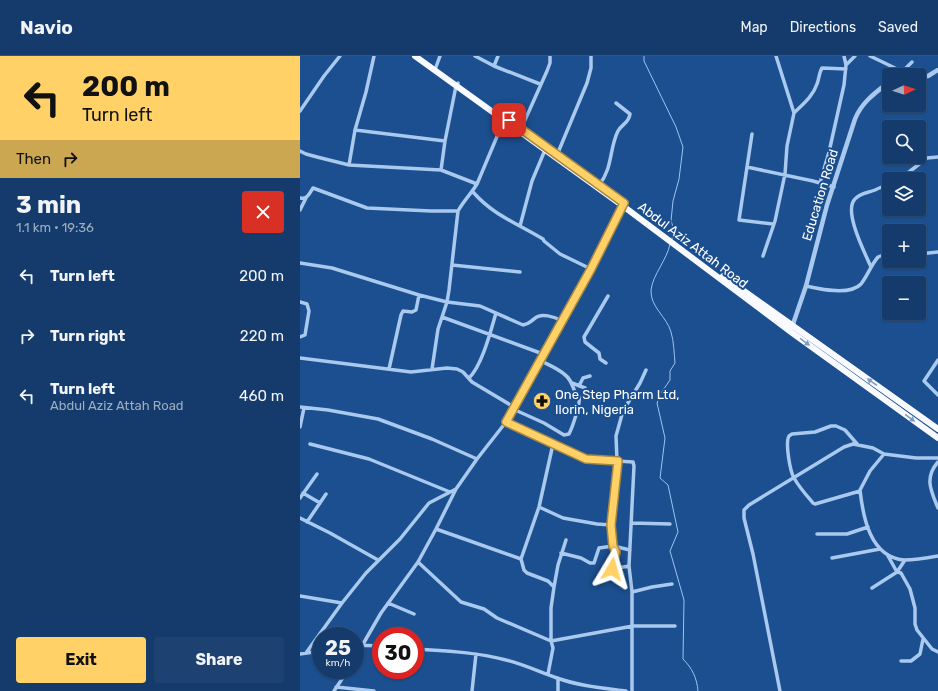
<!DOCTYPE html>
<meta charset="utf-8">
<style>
body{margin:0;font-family:Rubik,sans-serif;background:#1d4271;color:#f1f3f6;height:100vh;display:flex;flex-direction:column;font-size:15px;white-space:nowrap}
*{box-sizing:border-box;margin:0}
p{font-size:13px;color:#9dadc1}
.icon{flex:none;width:22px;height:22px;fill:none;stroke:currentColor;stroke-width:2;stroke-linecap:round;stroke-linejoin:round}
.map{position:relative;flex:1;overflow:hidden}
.side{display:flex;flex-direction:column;background:#143b6b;width:300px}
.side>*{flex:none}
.top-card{background:#ffd166;color:#111;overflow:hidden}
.needle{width:26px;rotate:86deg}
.tools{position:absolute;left:582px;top:12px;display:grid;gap:8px}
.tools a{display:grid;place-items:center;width:44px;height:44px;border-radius:4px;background:#143b6b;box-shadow:0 1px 3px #0004,0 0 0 1px #33557e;font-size:20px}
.speed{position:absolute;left:12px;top:571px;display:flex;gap:8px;font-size:20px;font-weight:700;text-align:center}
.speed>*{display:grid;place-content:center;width:52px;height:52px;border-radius:50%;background:#143b6b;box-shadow:0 1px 3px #0004,0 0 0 1px #33557e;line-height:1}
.speed small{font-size:10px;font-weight:400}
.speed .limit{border:6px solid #d22;background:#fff;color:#111}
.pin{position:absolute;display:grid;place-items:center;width:34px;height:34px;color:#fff;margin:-17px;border-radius:8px;box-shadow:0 2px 6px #0006}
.me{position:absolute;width:44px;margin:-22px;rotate:7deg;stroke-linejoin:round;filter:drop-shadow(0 0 3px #0008)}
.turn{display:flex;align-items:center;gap:14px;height:84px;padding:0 16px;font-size:18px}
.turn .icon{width:52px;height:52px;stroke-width:2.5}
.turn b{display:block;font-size:28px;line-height:34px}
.then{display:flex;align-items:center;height:38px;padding:0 16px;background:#0003;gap:8px;font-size:15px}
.round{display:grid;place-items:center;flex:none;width:42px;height:42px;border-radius:4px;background:#1d4271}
.overview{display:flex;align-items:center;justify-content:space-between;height:68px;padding:0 16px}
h1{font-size:24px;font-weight:700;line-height:30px}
.cta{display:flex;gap:8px;margin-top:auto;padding:8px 16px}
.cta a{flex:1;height:46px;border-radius:4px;background:#ffd166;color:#111;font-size:16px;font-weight:700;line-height:46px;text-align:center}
.cta a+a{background:#1d4271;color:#f1f3f6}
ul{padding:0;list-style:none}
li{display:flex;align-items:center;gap:12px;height:60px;padding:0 16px}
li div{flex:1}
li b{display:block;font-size:15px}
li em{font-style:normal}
header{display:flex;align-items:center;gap:24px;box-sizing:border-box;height:56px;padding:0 20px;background:#143b6b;border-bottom:1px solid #33557e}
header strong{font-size:19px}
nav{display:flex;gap:22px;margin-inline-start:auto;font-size:14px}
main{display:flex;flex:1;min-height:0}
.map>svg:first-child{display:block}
</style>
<header>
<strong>Navio</strong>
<nav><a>Map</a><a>Directions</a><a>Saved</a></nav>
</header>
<main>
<section class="side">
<div class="top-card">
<div class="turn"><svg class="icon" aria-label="left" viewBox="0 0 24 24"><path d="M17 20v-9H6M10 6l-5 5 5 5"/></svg><div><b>200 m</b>Turn left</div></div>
<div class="then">Then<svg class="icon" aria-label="right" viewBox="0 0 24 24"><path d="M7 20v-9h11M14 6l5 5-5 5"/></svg></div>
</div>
<div class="overview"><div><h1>3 min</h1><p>1.1 km · 19:36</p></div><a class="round" style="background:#d93025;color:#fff"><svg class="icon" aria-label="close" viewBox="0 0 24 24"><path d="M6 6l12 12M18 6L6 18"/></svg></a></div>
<ul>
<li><svg class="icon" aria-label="left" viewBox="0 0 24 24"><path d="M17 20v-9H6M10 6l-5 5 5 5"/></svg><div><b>Turn left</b></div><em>200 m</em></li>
<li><svg class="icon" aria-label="right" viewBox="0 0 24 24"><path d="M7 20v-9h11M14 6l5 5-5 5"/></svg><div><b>Turn right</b></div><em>220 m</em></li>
<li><svg class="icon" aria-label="left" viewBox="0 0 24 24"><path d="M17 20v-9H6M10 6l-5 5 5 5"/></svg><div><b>Turn left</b><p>Abdul Aziz Attah Road</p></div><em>460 m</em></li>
</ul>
<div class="cta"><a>Exit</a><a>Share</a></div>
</section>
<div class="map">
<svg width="638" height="635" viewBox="0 0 638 635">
<rect width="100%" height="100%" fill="#1b4f8f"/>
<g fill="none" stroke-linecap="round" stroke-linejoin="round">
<path stroke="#9cc4f0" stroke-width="1" d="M344,0V5L376,71L383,91L379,123L373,145L371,165L374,173L372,183
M370,188C367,204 353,218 351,234C350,251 367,261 371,276C374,286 374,297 375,307L370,315V324L361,337L357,347L365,382L360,422L368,429L378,476L370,495L384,544L383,603C392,612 397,622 398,635"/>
<path stroke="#a9c9ee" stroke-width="3.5" d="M175,0L194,10L240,28
M570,0L597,13H605L612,6
M546,9L555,0
M194,10L198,0
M136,11L140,0
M0,55L24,20L40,0
M494,57C503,48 513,40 517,28C519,23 519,17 522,12L546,13
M221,73L247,15L250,7V0
M55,74L145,85
M452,78L439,164L473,168
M0,95L6,98L17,101L49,109L141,114L177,128
M257,99L287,27L291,12V0
M49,109L55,74L66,36L74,0
M447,111L513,125L534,131
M141,114L145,85L156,30L158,27
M600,123L627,102L638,101
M520,127L529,96L544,29L546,9L544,0
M299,129C313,112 309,93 318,75C322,68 329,67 330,58L316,47
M173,136C194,160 217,167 243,183L244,185L260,198L291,213
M0,142C7,144 10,137 13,132L67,152L131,155H158
M0,154L6,142
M220,170L232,125L245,94
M619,198L638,196
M463,200L475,165L485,118L487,90L494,57L476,0
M0,207L32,212L119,239L147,246L180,250L223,269C229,268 230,266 234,263C241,256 255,261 262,265
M152,209L220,216
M571,211C565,197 543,155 555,143C560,137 568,137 575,134C579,132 584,130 589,128
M506,230C519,233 550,240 561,228C568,219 571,209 578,201L583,199L589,200
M0,246L7,248L9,255L5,279L0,281
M142,261L243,298
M0,302L111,316L147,312L157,313L163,316L172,326L214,351
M638,304L624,325L638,339
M306,307L300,303L299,297L285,286L284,281L308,240
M89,313L101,259L103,255L112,256L116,254L119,239
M132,313L138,273L147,246L149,234L158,155C164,144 171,138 177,128L204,64
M169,322C182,310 191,274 196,257
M272,327L285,332
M279,330L283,322L290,320
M0,351L28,354L78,363L132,383L177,403
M213,353L244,367L264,379L269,378C272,372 281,347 279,341C278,340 276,338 275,336C272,329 271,323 264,318C257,312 248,309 240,304
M206,366L286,403L333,406L334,410L329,510L332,536V635
M0,371L4,352
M10,388L69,403L150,436
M558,389L545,374L536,370H531L515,376L492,378L489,380C485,387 490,415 494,422C499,431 507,440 513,447L515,448L560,435
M584,398L570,415L560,434C563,461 570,501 604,504C615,504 627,502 638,500
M638,406C624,422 631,435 638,452
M3,437L20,447
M0,442L17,418
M239,451L263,462L297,468L311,469
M0,462L30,477L78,504
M7,466L26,438
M332,467L370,468
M136,473L221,503
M517,478H547L568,471
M261,497L281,502L290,507H294L299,492L313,490L330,494
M588,500L597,516L601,517L610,533L615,552V568L617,574L632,593L638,596
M532,502L580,493
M118,506L161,546L184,553L197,562L251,585L333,570H375
M329,510L312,513L316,496L313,490L311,469L317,405L316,380L323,355L340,327L346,314
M254,531L258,509L266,484
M572,532L597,516L605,504
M332,536L352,531L372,528
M0,540L42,547
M88,547L114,558
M55,589L81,590
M115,593C145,595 176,596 206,604C223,608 240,616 257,622C279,630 303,632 326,635
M6,597L42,547L66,517L100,483L129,447L156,433
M0,598L21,595
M55,602L81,557L118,506L136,473L156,433L177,403L206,366L291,213L324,148
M601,605H611L620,598L623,583
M248,618L253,592L251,585V552L254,531L248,525L227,517L224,514L221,503L239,451L253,388
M36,631L74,635
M34,635L48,614
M172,635L176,598
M258,635V622
M480,635L453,498L444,462V454L449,449L544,391L553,388L573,392L584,398L616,402H638"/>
<path stroke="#a9c9ee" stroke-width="4.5" d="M619,21L628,20L638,14
M492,271L506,230L527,149L555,63C562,46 575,37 589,26"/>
<path stroke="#f8faff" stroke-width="6" d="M115,0L323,150L491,276L638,382
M423,220L638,373"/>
</g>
<defs><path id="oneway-solid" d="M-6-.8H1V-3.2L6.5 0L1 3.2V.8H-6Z"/></defs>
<g fill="#7e9cc1">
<use href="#oneway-solid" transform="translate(505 286) rotate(36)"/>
<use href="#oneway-solid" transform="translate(572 326) rotate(-145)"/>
<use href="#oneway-solid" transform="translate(610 362) rotate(36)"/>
</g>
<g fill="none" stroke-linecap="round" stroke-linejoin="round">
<defs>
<path id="route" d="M209,64L324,147L291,213L206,366L286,403L318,405L311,469L313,490L316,496L312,513"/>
</defs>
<use href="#route" stroke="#a68842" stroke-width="10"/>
<use href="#route" stroke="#ffd166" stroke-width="7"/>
</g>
<defs>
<symbol id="pharmacy-disc" viewBox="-11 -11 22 22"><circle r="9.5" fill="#ffd166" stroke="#1b4f8f"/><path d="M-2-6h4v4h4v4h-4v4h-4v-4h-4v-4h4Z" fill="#111"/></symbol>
</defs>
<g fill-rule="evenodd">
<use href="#pharmacy-disc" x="232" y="335" width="20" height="20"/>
</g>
<g text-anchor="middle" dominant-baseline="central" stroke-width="4" stroke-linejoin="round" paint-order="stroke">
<g font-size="13" fill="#fff" stroke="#1b4f8f">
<text transform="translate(520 139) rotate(-73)">Education Road</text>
<text transform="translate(393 189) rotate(37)">Abdul Aziz Attah Road</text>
</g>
<g font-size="13" fill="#fff" stroke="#1b4f8f" text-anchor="start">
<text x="255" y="338">One Step Pharm Ltd,<tspan x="255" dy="15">Ilorin, Nigeria</tspan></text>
</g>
</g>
</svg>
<div class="tools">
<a><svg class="needle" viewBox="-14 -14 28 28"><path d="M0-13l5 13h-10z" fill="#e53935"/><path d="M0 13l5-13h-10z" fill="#9dadc1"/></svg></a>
<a><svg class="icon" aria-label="search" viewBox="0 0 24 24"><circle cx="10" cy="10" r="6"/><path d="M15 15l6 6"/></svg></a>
<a><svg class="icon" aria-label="layers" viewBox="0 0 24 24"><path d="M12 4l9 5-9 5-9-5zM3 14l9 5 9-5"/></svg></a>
<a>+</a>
<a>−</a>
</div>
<div class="speed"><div>25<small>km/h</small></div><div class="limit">30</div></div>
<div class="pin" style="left:209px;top:64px;background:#d93025"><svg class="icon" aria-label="arrive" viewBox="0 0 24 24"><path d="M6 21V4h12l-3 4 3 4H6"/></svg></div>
<svg class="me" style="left:312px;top:513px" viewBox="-20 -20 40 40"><path d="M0-17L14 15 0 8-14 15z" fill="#ffd166" stroke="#fff" stroke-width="4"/></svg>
</div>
</main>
